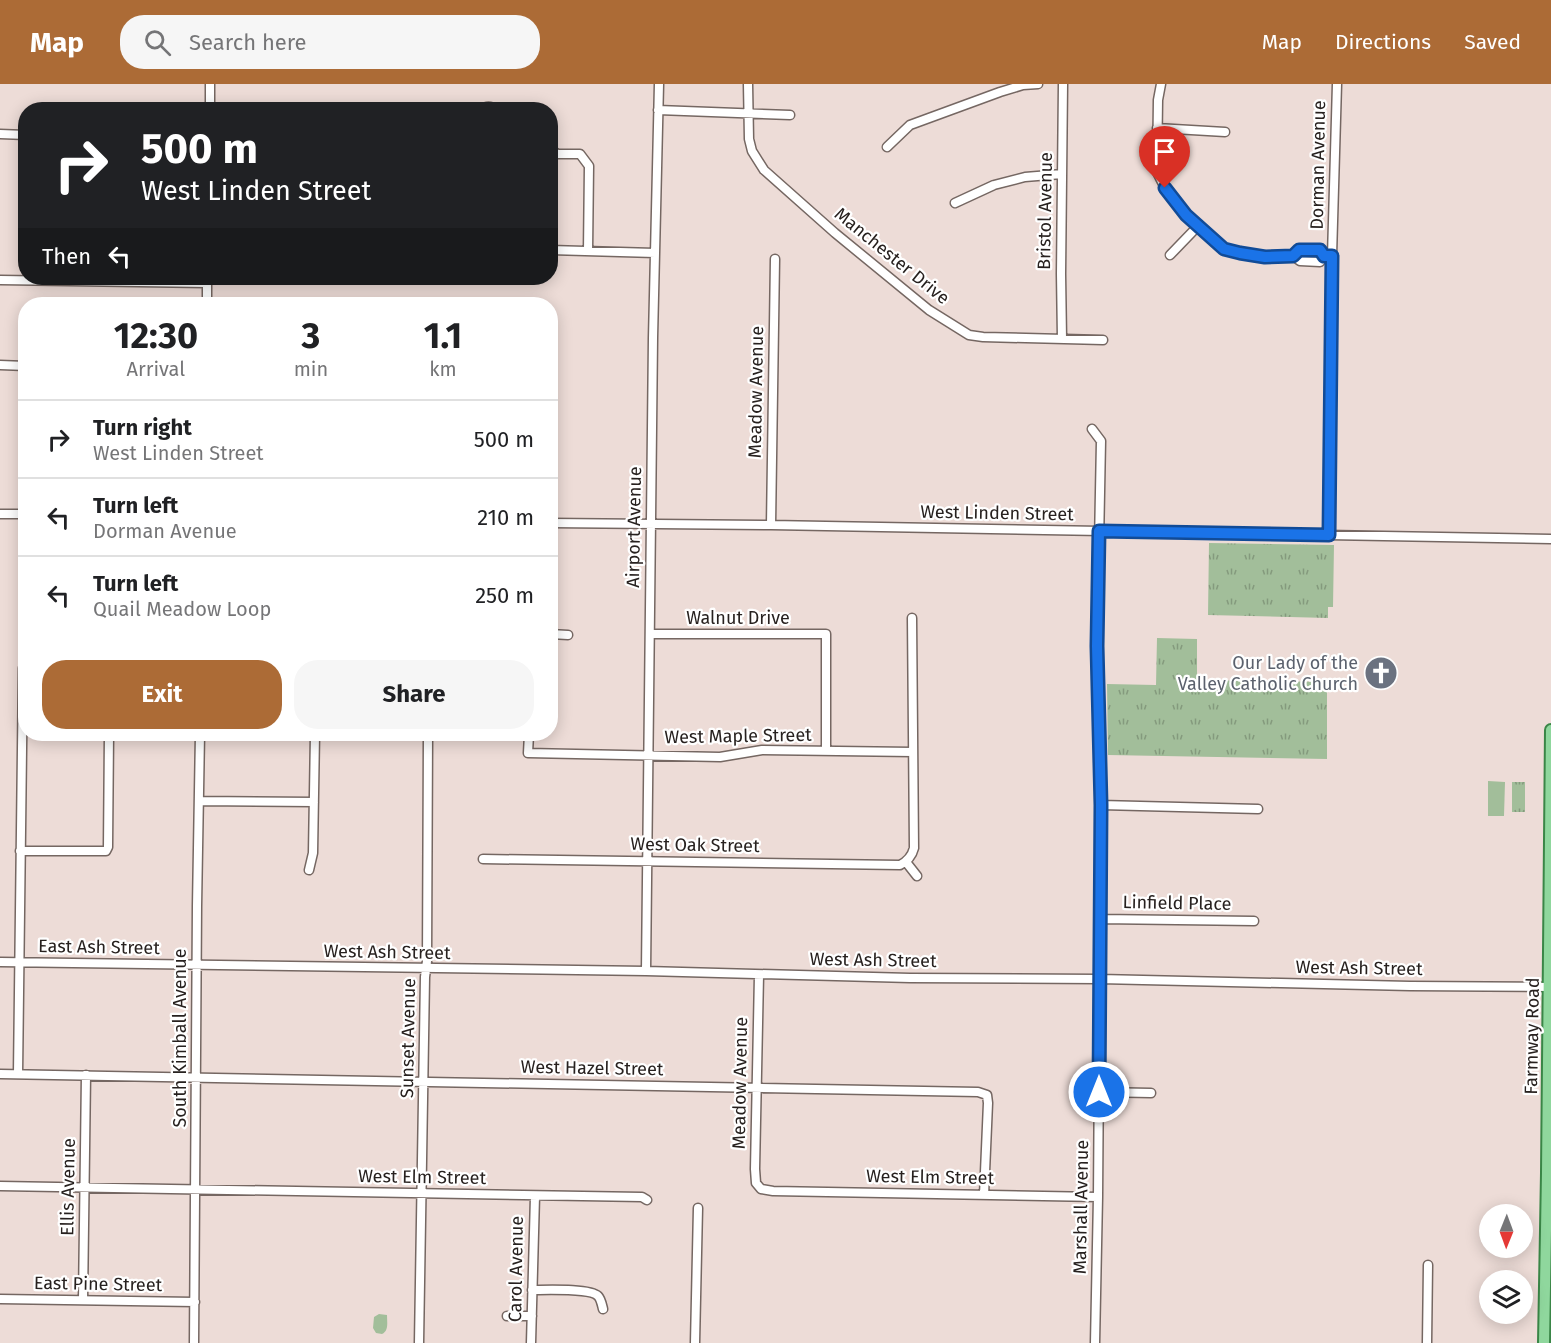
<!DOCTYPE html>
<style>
body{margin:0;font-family:"Fira Sans",sans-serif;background:#f6f6f6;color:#202124;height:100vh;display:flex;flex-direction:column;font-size:22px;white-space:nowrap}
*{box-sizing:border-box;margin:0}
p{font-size:20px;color:#757577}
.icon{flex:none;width:33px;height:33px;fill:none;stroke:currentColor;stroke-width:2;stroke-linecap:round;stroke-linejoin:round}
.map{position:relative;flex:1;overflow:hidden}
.drawer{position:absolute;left:18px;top:213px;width:540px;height:444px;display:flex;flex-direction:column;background:#fff;border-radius:24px;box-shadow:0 3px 15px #0003}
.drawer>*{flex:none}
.guide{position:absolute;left:18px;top:18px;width:540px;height:183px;border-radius:24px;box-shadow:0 3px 15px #0003;background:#202124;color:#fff;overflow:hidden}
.needle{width:39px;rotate:181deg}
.buttons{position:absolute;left:1479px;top:1120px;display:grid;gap:12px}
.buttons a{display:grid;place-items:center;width:54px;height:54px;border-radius:50%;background:#fff;box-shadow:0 3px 15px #0003;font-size:30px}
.pin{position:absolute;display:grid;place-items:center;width:51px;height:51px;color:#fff;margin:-62px -26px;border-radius:50% 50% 50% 0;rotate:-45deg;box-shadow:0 0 6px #0007}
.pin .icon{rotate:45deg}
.me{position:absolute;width:66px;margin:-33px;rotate:0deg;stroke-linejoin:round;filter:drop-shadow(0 0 4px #0008)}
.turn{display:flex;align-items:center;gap:21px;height:126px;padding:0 24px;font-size:27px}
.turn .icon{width:78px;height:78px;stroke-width:2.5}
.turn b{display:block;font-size:42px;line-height:51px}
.then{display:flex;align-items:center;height:57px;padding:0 24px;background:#0003;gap:12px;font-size:22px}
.eta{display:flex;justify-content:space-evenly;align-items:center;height:102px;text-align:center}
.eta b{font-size:36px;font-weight:700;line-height:42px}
.action{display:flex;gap:12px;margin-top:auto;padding:12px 24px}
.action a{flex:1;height:69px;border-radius:24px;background:#ac6b36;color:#fff;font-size:24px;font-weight:700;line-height:69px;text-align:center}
.action a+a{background:#f6f6f6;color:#202124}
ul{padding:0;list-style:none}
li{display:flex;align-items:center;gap:18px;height:78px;padding:0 24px;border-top:2px solid #e0e0e0}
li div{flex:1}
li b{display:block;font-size:22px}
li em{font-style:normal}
header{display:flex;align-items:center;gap:36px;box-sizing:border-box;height:84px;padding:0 30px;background:#ac6b36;color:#fff}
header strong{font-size:28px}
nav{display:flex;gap:33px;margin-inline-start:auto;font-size:21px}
.search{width:420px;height:54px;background:#f6f6f6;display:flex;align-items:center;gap:15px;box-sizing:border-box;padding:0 21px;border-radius:24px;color:#757577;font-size:22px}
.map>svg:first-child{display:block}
</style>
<header>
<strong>Map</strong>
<div class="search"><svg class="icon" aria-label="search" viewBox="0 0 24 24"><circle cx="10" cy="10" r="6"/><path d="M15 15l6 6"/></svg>Search here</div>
<nav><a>Map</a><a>Directions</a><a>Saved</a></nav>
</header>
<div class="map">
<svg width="1551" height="1259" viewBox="0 0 1551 1259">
<defs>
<pattern id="grass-tufts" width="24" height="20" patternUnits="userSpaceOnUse" patternTransform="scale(1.5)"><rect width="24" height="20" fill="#a2be9a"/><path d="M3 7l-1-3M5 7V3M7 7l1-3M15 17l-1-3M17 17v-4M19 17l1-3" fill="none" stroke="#849a7d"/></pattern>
</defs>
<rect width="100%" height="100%" fill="#eddcd7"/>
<path fill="url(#grass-tufts)" d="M1209,459L1334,461L1333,523H1328V534L1208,531Z
M1157,554L1197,555V596L1327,598V675L1108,671L1107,600L1156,601Z
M1512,698H1525V728H1512Z
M379,1230L387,1231C387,1238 389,1247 382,1250L376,1249L373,1244L374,1233Z"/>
<path fill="#a2be9a" d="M1488,697L1505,698L1504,732H1488Z"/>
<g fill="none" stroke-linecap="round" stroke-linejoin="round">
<defs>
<path id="minor" d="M748,0L749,55L752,67L764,86L835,149L929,226L969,251L983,253L1103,256
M1161,0L1158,16L1157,88L1165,104L1187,131L1224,165L1240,169L1265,173L1293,172
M210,26V0
M481,26C486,22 491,22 496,26
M658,26L790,31
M1157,44L1225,48
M0,50L26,51
M887,63L910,41L1000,8L1023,1L1038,0
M550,66L558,70H580L589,82L588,167
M955,119L994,101L1025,93L1062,90
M550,166L655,169
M1170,171L1198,142
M1324,172L1320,178L1300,177L1293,172L1299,166H1320L1324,172H1332
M0,196L207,199
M207,220V194
M1062,255L1061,190L1063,0
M0,281L26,282
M1092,345L1101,357L1097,562L1101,721L1098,1113L1095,1259
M0,430H26
M550,439L771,441L1551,455
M771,441L775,175
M1329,451L1332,172L1337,0
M550,550L568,551
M650,550H826V667
M529,650L528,669L720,673L762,666L913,668
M199,717L314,718
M1101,721L1258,725
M20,767H106L108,763L109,650
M483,775L900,781C908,777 912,772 914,764L912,534
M906,778L917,792
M309,786L313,769L315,650
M1100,835L1254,837
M0,878L646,887L910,894L1100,895L1410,902L1549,903
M646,887L653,254L659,0
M759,891L755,1085L756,1099L761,1105L773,1107L1098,1113
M0,990L978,1008L987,1011L988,1019L984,1111
M18,990L23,584
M1099,1008L1151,1009
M0,1102L642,1113L647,1116
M532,1206C545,1206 590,1204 598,1212C601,1215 602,1221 603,1225
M0,1215L195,1218
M83,1216L86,991
M507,1232H532
M194,1259L197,822L200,650
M419,1259L425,893L427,877L428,650
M531,1259L535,1112
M695,1259L698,1124
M1427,1259L1428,1181"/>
<path id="major" d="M1544,1259L1547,1089L1551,646"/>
</defs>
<use href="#minor" stroke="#756762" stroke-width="11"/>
<use href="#major" stroke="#3a8647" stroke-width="14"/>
<use href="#minor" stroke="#fff" stroke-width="8"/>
<use href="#major" stroke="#8fd79d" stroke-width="10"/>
</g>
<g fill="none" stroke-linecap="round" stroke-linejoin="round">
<defs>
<path id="route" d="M1099,1008L1101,721L1097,562L1099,447L1329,451L1332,172H1324L1320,166H1299L1293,172L1265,173L1240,169L1224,165L1186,131L1165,104"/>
</defs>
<use href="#route" stroke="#114b97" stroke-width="15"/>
<use href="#route" stroke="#1a73e8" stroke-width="10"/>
</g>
<defs>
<symbol id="church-disc" viewBox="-11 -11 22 22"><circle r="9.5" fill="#6b7280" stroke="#fff"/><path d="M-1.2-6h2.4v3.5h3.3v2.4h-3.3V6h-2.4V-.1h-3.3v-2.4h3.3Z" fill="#fff"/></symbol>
</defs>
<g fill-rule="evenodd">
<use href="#church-disc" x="1362" y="570" width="38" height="38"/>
</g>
<g text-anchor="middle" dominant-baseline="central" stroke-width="4.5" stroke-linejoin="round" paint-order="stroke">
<g font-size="18" fill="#27211f" stroke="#fff">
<text transform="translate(1318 81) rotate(-89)">Dorman Avenue</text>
<text transform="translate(1045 127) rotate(-89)">Bristol Avenue</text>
<text transform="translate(892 172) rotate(39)">Manchester Drive</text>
<text transform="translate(756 308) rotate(-89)">Meadow Avenue</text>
<text transform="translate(997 429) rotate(1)">West Linden Street</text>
<text transform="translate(634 443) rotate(-89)">Airport Avenue</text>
<text x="738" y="534">Walnut Drive</text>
<text transform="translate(738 652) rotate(-1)">West Maple Street</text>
<text transform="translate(695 761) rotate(1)">West Oak Street</text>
<text transform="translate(1177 819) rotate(1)">Linfield Place</text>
<text transform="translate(99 863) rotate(1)">East Ash Street</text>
<text transform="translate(387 868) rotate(1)">West Ash Street</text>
<text transform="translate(873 876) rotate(1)">West Ash Street</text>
<text transform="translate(1359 884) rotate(1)">West Ash Street</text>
<text transform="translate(1532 952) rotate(-89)">Farmway Road</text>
<text transform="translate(180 954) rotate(-90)">South Kimball Avenue</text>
<text transform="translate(408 954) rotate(-89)">Sunset Avenue</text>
<text transform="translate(592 984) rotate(1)">West Hazel Street</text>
<text transform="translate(740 999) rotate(-89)">Meadow Avenue</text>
<text transform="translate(422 1093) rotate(1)">West Elm Street</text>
<text transform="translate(930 1093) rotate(1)">West Elm Street</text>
<text transform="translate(68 1103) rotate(-89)">Ellis Avenue</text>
<text transform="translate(1081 1123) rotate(-89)">Marshall Avenue</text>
<text transform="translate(516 1185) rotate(-89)">Carol Avenue</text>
<text transform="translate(98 1200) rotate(1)">East Pine Street</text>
</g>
<g font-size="18" fill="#5b616d" stroke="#fff" text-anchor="end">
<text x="1358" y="579">Our Lady of the<tspan x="1358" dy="21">Valley Catholic Church</tspan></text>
</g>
</g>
</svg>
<div class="buttons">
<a><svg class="needle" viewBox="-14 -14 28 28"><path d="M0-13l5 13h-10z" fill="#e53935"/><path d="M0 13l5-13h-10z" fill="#757577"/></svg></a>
<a><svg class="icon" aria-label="layers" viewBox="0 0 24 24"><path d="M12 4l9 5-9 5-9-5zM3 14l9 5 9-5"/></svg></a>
</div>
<div class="pin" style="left:1165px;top:104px;background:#d93025"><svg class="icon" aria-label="arrive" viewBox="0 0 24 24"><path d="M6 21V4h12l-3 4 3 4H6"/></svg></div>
<svg class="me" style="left:1099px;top:1008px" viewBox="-20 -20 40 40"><circle r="17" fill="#1a73e8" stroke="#fff" stroke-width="3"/><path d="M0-11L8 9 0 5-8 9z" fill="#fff"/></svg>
<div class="guide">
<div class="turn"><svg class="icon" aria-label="right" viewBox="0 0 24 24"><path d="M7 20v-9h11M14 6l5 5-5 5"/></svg><div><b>500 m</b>West Linden Street</div></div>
<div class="then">Then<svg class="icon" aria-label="left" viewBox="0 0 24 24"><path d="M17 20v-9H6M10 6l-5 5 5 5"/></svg></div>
</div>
<section class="drawer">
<div class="eta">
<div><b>12:30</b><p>Arrival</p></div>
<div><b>3</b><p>min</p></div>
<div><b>1.1</b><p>km</p></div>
</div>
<ul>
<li><svg class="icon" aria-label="right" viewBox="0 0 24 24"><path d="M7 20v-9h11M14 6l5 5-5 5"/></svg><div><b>Turn right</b><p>West Linden Street</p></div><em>500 m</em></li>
<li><svg class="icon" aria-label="left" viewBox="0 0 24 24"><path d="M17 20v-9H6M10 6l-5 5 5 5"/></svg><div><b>Turn left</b><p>Dorman Avenue</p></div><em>210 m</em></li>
<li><svg class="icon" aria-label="left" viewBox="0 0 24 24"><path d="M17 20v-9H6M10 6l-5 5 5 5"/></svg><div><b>Turn left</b><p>Quail Meadow Loop</p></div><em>250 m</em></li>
</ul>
<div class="action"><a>Exit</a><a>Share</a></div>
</section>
</div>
